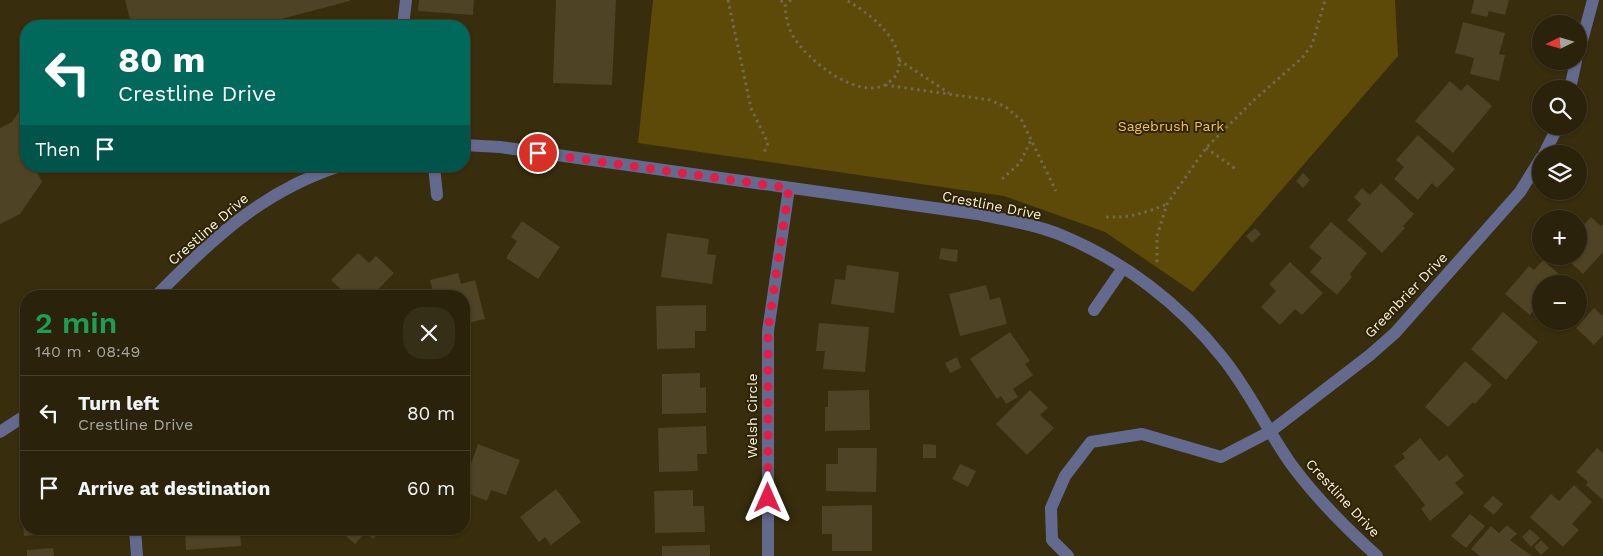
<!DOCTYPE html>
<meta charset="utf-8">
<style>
body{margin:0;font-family:"Work Sans",sans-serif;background:#362f18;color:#f1f3f6;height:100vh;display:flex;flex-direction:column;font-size:19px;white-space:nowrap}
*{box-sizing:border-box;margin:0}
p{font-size:16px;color:#a5a49c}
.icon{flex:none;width:28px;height:28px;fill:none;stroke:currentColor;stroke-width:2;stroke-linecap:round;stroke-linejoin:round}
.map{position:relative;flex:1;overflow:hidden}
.panel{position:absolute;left:20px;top:290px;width:450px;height:245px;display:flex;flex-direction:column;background:#2a220a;border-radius:20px;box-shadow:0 1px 4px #0004,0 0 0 1px #463f2b}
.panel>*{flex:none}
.hud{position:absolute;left:20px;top:20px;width:450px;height:152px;border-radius:20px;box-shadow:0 1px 4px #0004,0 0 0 1px #463f2b;background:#00695c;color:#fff;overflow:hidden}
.needle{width:32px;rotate:265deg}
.fabs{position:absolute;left:1532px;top:15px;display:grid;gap:10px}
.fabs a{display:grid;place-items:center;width:55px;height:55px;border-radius:50%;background:#2a220a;box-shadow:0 1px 4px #0004,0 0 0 1px #463f2b;font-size:25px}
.pin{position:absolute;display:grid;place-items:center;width:42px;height:42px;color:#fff;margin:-21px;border:2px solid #fff;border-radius:50%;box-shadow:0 1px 5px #0007}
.me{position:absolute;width:55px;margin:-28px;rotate:0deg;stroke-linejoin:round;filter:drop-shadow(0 0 4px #0008)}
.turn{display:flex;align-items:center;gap:18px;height:105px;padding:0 15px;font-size:22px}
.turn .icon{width:65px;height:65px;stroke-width:2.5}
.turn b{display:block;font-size:35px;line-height:42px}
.then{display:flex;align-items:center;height:48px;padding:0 15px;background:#0003;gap:10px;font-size:19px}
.round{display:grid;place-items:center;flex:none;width:52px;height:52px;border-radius:20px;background:#362f18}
.overview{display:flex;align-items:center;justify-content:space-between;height:85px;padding:0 15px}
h1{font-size:30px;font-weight:600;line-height:38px;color:#1e9e55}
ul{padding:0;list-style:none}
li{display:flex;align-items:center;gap:15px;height:75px;padding:0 15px;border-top:1px solid #463f2b}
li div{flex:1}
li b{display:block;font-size:19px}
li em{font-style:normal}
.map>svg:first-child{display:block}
</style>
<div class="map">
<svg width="1603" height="556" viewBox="0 0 1603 556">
<rect width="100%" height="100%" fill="#382d0d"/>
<path fill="#5d4908" d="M653,0H1395L1398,56L1193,292L1105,232L1004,196L638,143Z"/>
<path fill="#4e4324" d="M125,0H350V1L254,26H132Z
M419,0H474L473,15L418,11Z
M556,0H616L612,85L553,83Z
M1474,0H1509L1505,15L1489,11L1487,17L1471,13Z
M1463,22L1505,33L1499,54L1505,55L1499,81L1470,74L1474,58L1455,53Z
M1450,81L1461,91L1467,84L1492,106L1453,153L1415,121Z
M26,101V166H44L38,174L42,182L20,214L0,224V128L12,122Z
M1418,135L1455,169L1437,188L1432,183L1418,200L1394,179L1404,167L1396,160Z
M1303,173L1310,180L1303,188L1296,181Z
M1381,183L1414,214L1403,226L1405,228L1382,253L1347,220L1361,204L1354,197L1362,188L1370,195Z
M1591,217L1601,226L1603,224V252L1583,274L1564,256H1579V230Z
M522,221L560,247L538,279L506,258L517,241L511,237Z
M1331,222L1367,253L1350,274L1352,277L1337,295L1310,272L1322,258L1309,247Z
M1255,228L1261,234L1252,243L1246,236Z
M667,233L709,239L707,254L716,255L712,284L661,277Z
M941,248L958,250L957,262L939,259Z
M358,253L369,263L376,256L394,273L372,296H348L331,280Z
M1543,260L1570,284H1541V301L1530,315L1505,294L1529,266L1534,270Z
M1290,262L1323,293L1302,315L1295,309L1280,325L1261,307L1276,291L1269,284Z
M847,265L899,272L894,313L831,304L835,279L845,280Z
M458,273L461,284L475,280L485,319L464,324V296H434L430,280Z
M986,285L990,300L1000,297L1007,324L960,336L949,294Z
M706,305V331H695V348L657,349L656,306Z
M1594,308L1603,316V335L1594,345L1576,328Z
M1503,312L1538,342L1506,380L1471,349Z
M819,323L869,327L865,372L823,369L825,351H816Z
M1010,332L1030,361L1025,364L1033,375L1013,389L1018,397L1006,404L1001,396L997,399L970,359Z
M957,357L961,368L950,373L945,363Z
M1465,361L1492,385L1475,404L1473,402L1448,427L1425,407Z
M700,373V388L706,387V413L662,414V374Z
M869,390L870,430L825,431V407H828V391Z
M1030,390L1048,408L1040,415L1054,428L1027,455L996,424Z
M706,426L707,454H697L698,471L659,472L658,428Z
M1420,438L1439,461L1447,455L1464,476L1455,483L1464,493L1430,521L1421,509L1425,505L1394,466L1405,458L1402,454Z
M478,444L520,460L506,495L491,490L487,501L464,492V484Z
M923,444L936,445V458H923Z
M838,448H877L876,492L826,491V464H838Z
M1597,448L1603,453V500L1586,485L1588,482L1576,472Z
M960,464L976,471L968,487L952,479Z
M1574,485L1592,502L1572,524L1579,530L1563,547L1530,517L1551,494L1559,501Z
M556,489L581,522L551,545L545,537L539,542L520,517Z
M693,490V506H704L705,532L655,533L654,491Z
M26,495V529H60V533L24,536L21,496Z
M1493,496L1503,504L1494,515L1483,506Z
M872,505V551H832V534H822V506Z
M1470,514L1485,526L1466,548L1451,536Z
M1507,525L1517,534L1510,540L1532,556H1480L1471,549L1491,526L1499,533Z
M185,529H240L241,546L186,550Z
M338,529H382L373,539L366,532L355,544Z
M1530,529L1540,538L1531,547L1522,537Z
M1541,540L1549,548L1541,555L1534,547Z
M710,545V556H662V546Z
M53,548L54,556H27V550Z"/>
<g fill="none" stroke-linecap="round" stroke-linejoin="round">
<path stroke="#73694d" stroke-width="3" stroke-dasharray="2.5 4" stroke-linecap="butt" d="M728,0L751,108L768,143L763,155
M781,0L785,6
M791,0L785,6C786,17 788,27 793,36C807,60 856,99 885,85C889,83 893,78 897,75C898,70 900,64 899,60C897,34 866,11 846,0
M899,60L949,93
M885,85L990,100L1006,107L1022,121L1056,191
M1206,148L1237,170
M1002,179L1020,163L1031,140
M1106,217C1129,218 1146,213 1167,204
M1157,262V236L1167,204L1206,148L1254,100L1302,58L1312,45L1325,0"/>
<path stroke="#636a8e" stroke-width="12" d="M403,26L406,0
M1579,52L1593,0
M1570,89L1576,61
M464,145L500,147L977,214C1005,220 1034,224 1061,235C1124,261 1180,304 1222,357C1250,391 1268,433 1294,468C1318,500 1347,529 1377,556
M1544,154L1558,126
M434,166L437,195
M156,296C211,240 262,191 340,166
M1094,310L1123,268
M0,432L26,415
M135,529L137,556
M768,556V331L789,188
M1068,556L1052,540L1051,508L1065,476L1091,442L1142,434L1221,457L1271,431L1370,355L1395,333L1520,192L1541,158"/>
</g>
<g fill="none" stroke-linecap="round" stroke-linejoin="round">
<path stroke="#e11d48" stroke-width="9" stroke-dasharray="0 16.2" d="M538,153L789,188L768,330V498"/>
</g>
<g text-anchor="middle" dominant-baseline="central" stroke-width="4" stroke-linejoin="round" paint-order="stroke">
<g font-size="14" fill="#f3c637" stroke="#2e2303">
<text x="1171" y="126">Sagebrush Park</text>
</g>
<g font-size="14" fill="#faf4e2" stroke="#2e2303">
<text transform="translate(992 205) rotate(11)">Crestline Drive</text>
<text transform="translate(208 229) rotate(-41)">Crestline Drive</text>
<text transform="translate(1406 295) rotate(-46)">Greenbrier Drive</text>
<text transform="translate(752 416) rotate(-90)">Welsh Circle</text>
<text transform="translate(1343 498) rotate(47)">Crestline Drive</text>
</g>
</g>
</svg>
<div class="fabs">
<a><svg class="needle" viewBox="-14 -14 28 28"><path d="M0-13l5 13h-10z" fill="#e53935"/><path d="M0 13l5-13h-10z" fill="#a5a49c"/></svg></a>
<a><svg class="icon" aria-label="search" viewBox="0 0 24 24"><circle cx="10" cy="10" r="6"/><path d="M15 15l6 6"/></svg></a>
<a><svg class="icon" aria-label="layers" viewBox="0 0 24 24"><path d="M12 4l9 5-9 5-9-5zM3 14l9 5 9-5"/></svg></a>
<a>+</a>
<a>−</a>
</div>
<div class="pin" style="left:538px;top:153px;background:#d93025"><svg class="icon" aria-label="arrive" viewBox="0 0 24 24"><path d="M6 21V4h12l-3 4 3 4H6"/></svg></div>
<svg class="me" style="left:768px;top:498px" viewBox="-20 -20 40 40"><path d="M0-17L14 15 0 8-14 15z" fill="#e11d48" stroke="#fff" stroke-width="4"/></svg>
<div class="hud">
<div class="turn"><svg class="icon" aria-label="left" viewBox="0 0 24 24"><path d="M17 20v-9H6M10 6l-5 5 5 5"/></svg><div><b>80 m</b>Crestline Drive</div></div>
<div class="then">Then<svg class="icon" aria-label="arrive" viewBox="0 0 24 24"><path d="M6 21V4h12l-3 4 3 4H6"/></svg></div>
</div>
<section class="panel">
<div class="overview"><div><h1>2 min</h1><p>140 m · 08:49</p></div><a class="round"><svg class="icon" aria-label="close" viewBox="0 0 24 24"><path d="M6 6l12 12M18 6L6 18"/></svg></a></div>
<ul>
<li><svg class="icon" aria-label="left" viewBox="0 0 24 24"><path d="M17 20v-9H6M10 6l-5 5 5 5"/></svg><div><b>Turn left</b><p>Crestline Drive</p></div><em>80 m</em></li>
<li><svg class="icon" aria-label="arrive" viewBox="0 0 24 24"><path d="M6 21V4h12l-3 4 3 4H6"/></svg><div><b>Arrive at destination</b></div><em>60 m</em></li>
</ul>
</section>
</div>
